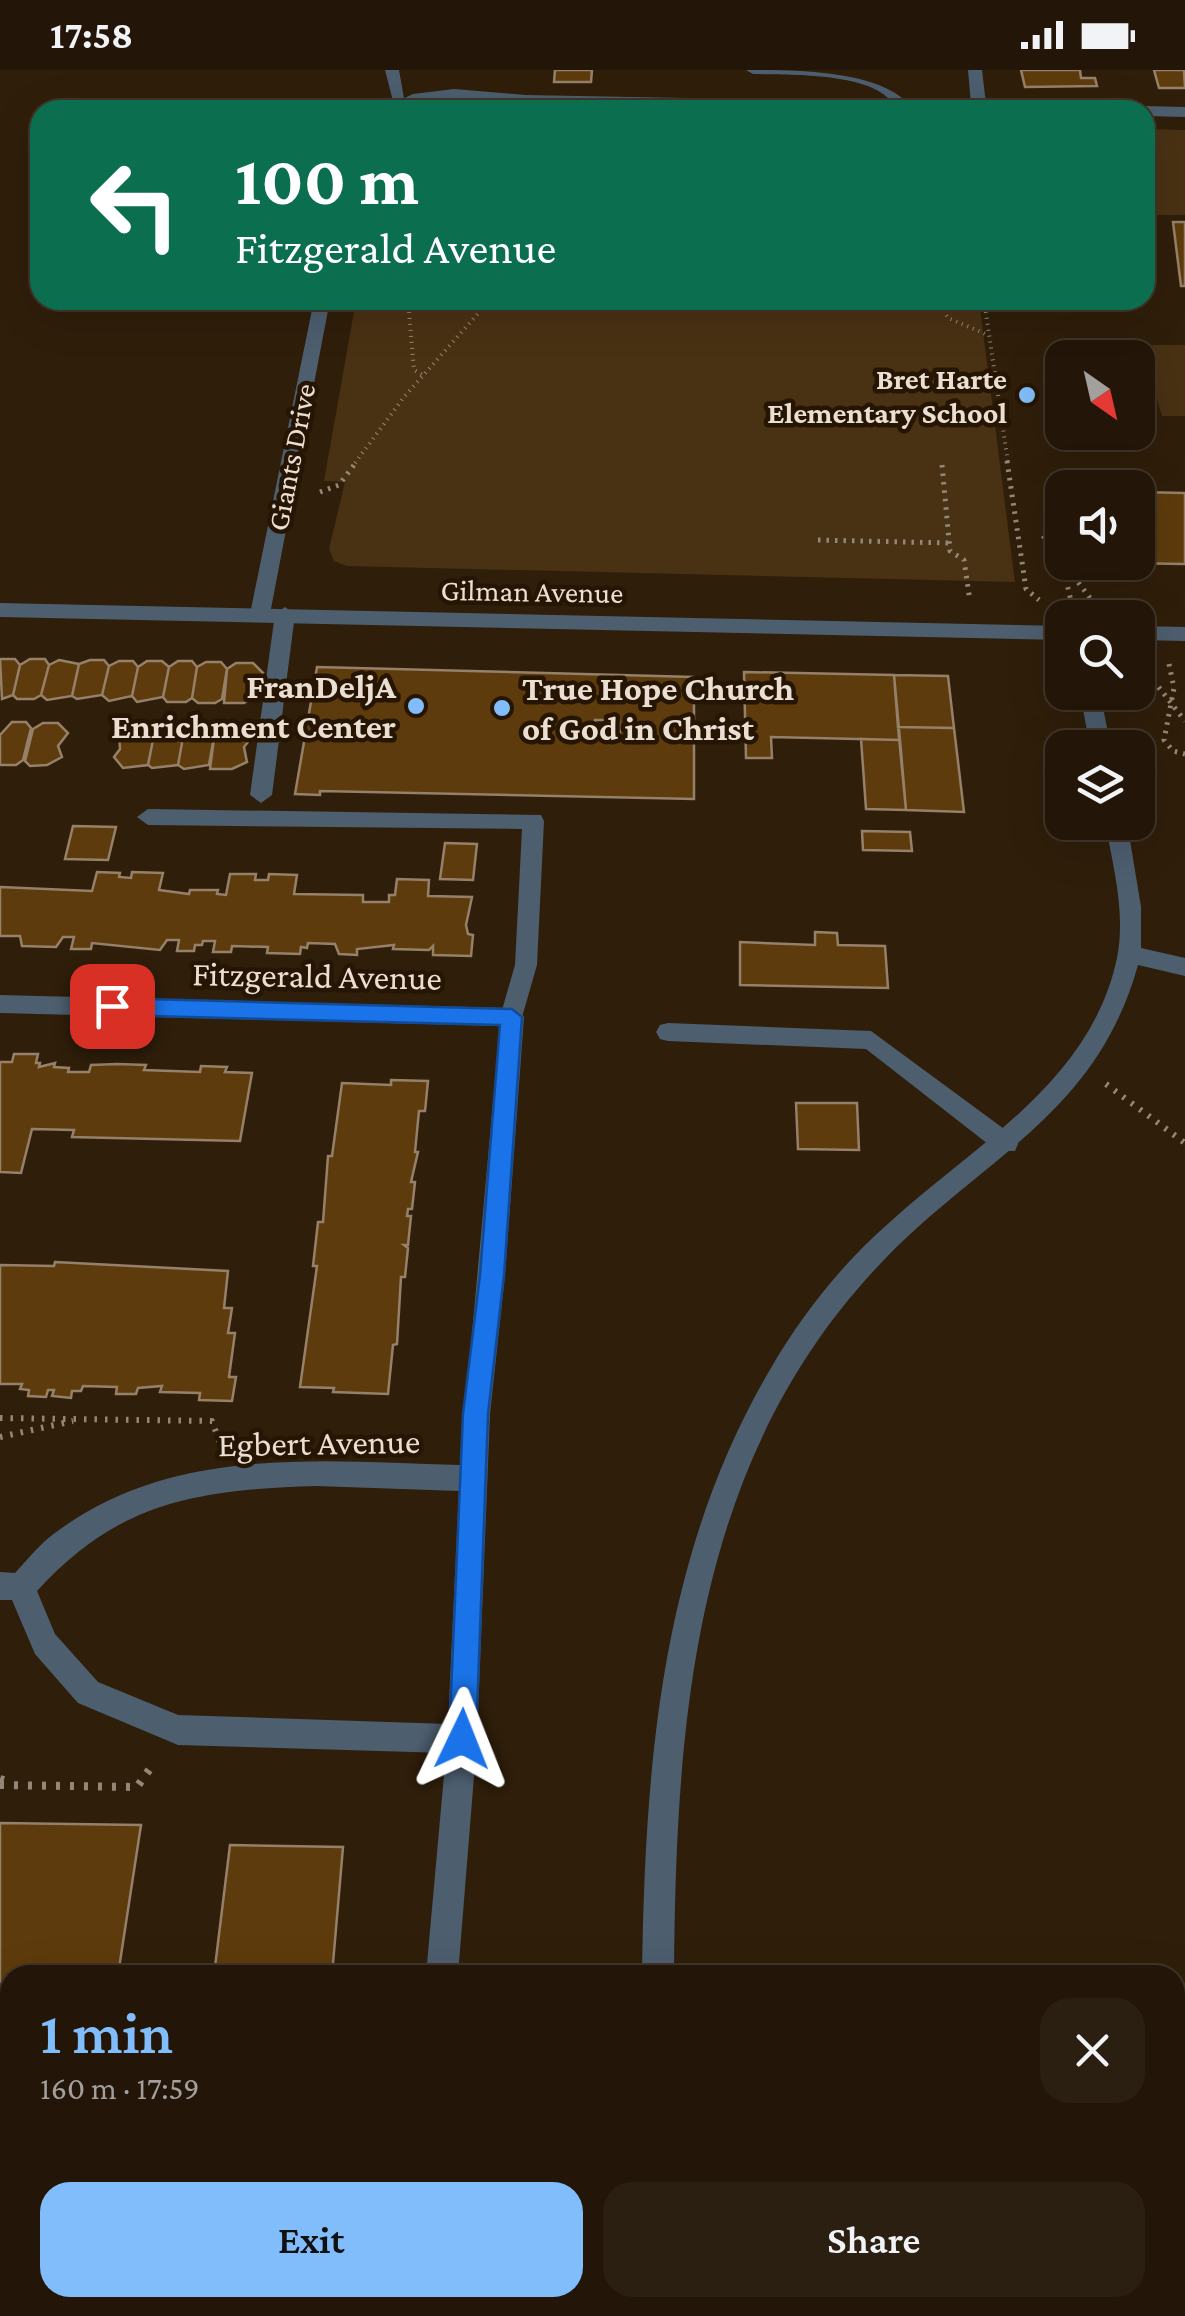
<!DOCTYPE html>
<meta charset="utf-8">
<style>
body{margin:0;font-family:"Crimson Pro",serif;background:#2b1f12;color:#f1f3f6;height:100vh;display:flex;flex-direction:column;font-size:38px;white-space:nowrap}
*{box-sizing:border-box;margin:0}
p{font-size:32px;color:#a39f9c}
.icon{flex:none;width:55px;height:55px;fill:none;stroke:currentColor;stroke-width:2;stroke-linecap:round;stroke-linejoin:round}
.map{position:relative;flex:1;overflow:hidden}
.sheet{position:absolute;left:0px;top:1895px;width:1185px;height:352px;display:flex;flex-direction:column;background:#231608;border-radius:30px 30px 0 0;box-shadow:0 10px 40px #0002,0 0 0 2px #403529}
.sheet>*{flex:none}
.banner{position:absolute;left:30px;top:30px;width:1125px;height:210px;border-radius:30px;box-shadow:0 10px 40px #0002,0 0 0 2px #403529;background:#0b6e4f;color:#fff;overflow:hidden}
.needle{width:65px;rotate:146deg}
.fabs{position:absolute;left:1045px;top:270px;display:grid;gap:20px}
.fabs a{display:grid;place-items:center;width:110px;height:110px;border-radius:20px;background:#231608;box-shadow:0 10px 40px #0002,0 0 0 2px #403529;font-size:50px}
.pin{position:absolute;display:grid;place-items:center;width:85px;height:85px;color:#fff;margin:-42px;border-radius:20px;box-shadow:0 5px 15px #0006}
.me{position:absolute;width:110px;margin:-55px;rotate:2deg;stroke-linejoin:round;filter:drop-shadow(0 0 8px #0008)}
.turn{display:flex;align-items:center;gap:35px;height:210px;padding:0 40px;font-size:45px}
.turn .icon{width:130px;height:130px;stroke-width:2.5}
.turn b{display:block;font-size:70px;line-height:85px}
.round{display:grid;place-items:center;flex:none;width:105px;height:105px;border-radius:30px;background:#2b1f12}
.headline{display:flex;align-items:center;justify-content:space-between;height:170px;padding:0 40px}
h1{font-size:60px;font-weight:600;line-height:75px;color:#80bdfa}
.action{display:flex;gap:20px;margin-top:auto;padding:20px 40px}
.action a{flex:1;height:115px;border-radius:30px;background:#80bdfa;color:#111;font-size:40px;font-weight:600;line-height:115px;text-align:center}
.action a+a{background:#2b1f12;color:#f1f3f6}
.status{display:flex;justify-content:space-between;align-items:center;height:70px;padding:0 50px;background:#231608;direction:ltr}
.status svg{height:28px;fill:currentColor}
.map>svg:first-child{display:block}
</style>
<div class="status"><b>17:58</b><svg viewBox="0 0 49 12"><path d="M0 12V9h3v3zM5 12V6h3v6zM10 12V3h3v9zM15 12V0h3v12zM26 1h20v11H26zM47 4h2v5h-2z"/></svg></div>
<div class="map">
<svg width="1185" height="2246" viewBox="0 0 1185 2246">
<rect width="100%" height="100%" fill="#2f1e0a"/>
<path fill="#493113" d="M1145,59L1185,60V145H1145Z
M356,230H979L1015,512L347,496L334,491L329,479L345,412L324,411Z
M1141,275H1185V346H1162Z
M1067,363H1133L1137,379L1070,378Z"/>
<path fill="#5e3b0c" stroke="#958069" stroke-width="2.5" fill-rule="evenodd" d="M555,0H592L591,12H554Z
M1021,0H1080L1081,8H1095L1097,16L1025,17Z
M1154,0H1184L1185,18H1159Z
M1173,152H1185V216H1181Z
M1138,422L1185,423V494L1121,493L1138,492Z
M0,589H15L20,595L13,625L2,629Z
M30,589H45L49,595L41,625L34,629H17L13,625L20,595Z
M59,590L79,594L72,626L47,630L41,625L49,595Z
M90,590H104L109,596L102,625L77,629L72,626L79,594Z
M119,591H133L138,597L132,626L109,631L102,625L109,596Z
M147,591H162L169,597L163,627L137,632L132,626L138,597Z
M178,591H192L197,597L192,628L186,632H167L163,627L169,597Z
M206,592H221L227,599L222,629L215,633H198L192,628L197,597Z
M236,593H253L263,603L256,613L261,617L260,624L244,633H224L227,599Z
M317,597L694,607V729L320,721V725L295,724ZM595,650H619L620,668H595Z
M744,602L894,605L900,670L771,667L772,688H746Z
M894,605L948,606L954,658L898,657Z
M12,652H26L31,658L23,690L16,695H0V665Z
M43,653H58L68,663L58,676L62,687L47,695L30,696L25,691L33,659Z
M137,655L155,660L148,695L123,698L114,687L120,679L119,664Z
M164,656H179L184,662L178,695L152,698L148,695L155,660Z
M194,657H210L215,661L209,695L184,699L178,695L184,662Z
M223,657H241L252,667L244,677L247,692L232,699H210L215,661Z
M898,657L954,658L964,742L906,740Z
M861,669L900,670L906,740L866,739Z
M73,756L116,757L108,790L65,789Z
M862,761L910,762L912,781L863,780Z
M445,773L477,774L473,810L440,809Z
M97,802L120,803L119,807L131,808L132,802L163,803L159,820L189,824L190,820H218L217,824L226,825L230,804H256L255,810H268L269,804L297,805L294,824L363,825V832H389V825H395L397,809L429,810L428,826L472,827L466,855L468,864L473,865L471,886L433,885V876L429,880L393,879L394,875L357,879V885L339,884L335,874L308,873L307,878L301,877L300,884L267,883L268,877L232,876L231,882H213L215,871H203L202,875H195L194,881H177L179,870H167L160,880L92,873L91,879H71L74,867H63L56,877L22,876L20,866H0V817L92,821Z
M815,862L837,863L838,875L885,876L888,918L740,915V872L815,875Z
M14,984H38L36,993H40L39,997L55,993L54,997L69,998L68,1002H89L91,995L117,994L146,995L144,1000L200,1002L201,996L227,997L225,1002L252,1003L240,1071L72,1067L74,1060L32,1059L21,1103L0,1102V992H12Z
M391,1010L428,1011L425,1041H419L415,1082H418L411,1112H415L412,1139H408L407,1146H411L408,1175H404L408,1178L405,1207H401L397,1274L393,1275L388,1324L333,1322L334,1318L300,1317L317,1196H313L318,1152H323L328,1086H332L342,1013L391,1015Z
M796,1033H857L859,1080L798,1079Z
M55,1192L228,1201L224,1238H232L228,1263H235L229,1307H236L232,1331L199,1330L200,1323L160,1322L162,1316L138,1318L136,1324H116L117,1317L83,1316L81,1321H72L71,1328L52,1326L54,1320H48L46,1327L28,1326L29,1320L20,1319L22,1314H0V1195L54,1196Z
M0,1753L141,1755L118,1905H10V1931L0,1930Z
M230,1775L343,1777L332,1905H214Z
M0,2160L10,2161V2238H34L33,2246H0Z
M172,2238H301L300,2246H171Z"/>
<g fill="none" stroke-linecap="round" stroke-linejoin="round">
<path stroke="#958777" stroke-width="4" stroke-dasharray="1 5" stroke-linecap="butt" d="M408,230L414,300L423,305
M937,230L948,248L988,265
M984,230L1008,393
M355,393L404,327L490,230"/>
<path stroke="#958777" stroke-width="5" stroke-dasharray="2.5 6" stroke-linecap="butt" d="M1007,391L1026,519L1039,530
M942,395L950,481L964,490L970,531
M320,422L339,415L357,391
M1062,455L1049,456L1042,464L1062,492
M818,470L949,473
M1063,492L1105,548
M1071,492L1067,514L1072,535
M1169,594L1174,618L1164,670L1173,681L1185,684
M1143,597L1185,651"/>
<path stroke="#958777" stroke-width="6" stroke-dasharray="2.5 8" stroke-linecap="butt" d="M1106,1014L1185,1073
M0,1348L212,1351L221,1376
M0,1367L73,1351"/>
<path stroke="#958777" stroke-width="8" stroke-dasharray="4 10" stroke-linecap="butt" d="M0,1709L13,1713
M0,1715L137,1717L154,1693"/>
<path fill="#4d5e6f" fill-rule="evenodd" d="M385,0H399L405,34L393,31Z
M285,537L295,544L272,725L261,733L250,725L275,544Z
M148,739L541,745L544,751L537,895L520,954H504L500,947L515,895L522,759L148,755L137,747Z
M668,953L871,961L1015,1067L1018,1074L1015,1081H997L866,979L668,971L660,969L656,962L660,955Z"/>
<path fill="#4d5e6f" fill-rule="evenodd" d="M746,0C795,0 875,0 908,33L971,34L968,0H982L986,34L1048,35L1056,40H835L526,33L454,28L379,40L413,24L454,19L526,25L892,32C868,2 790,5 753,4Z
M1145,36L1185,37V47L1145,46V40H1138Z
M314,230H330L270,544L260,551L250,544Z
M1080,622H1100L1111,678H1090Z
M1105,752H1127L1141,837V878L1185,888V906L1138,895C1096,1046 981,1088 882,1192C694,1388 676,1648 674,1905H642C645,1694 661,1484 771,1298C802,1244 843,1193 890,1152C977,1073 1091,1011 1117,888C1126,843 1113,796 1105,752Z
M0,925L512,938L520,940L524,947L505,1205L490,1344L477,1669L458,1905H426L446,1683L178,1675L78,1633L35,1584L12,1530H0V1502L15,1503C29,1488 42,1471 59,1460C176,1375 324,1391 460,1395L500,956L0,943ZM316,1416L459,1421L448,1654L178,1645L98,1612L55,1564L37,1521C120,1430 199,1420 316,1416Z
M396,2238H432L431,2246H395Z
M639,2238H674L675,2246H639Z"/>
<path fill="#4d5e6f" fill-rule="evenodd" d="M0,533L1062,556V570L0,547Z
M1138,556L1185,557V571L1138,570Z"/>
</g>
<path fill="#1a73e8" stroke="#114b97" stroke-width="2.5" d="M112,928L512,939L522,947L504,1205L488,1344L476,1669L472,1679L462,1683L453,1679L449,1669L463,1344L480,1205L500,955L112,945L102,936Z"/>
<g fill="#80bdfa" stroke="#251502" stroke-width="4">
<circle cx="1027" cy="325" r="10"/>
<circle cx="416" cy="636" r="10"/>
<circle cx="502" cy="638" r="10"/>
</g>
<g text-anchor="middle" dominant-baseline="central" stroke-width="9" stroke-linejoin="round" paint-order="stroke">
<g font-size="30" font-weight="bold" fill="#ebdfd3" stroke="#251502" text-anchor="end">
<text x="1007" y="308">Bret Harte<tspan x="1007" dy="34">Elementary School</tspan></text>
</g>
<g font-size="30" fill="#ebdfd3" stroke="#251502">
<text transform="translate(291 387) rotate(-79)">Giants Drive</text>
<text transform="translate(532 521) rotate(1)">Gilman Avenue</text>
</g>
<g font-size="35" font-weight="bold" fill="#ebdfd3" stroke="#251502" text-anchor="end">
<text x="396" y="616">FranDeljA<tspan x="396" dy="40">Enrichment Center</tspan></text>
<text x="522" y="618" text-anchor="start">True Hope Church<tspan x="522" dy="40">of God in Christ</tspan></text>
</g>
<g font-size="35" fill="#ebdfd3" stroke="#251502">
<text transform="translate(317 906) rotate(1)">Fitzgerald Avenue</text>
<text transform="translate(319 1373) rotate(-1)">Egbert Avenue</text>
</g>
</g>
</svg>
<div class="fabs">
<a><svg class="needle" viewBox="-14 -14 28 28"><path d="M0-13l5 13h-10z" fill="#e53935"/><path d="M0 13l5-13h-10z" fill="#a39f9c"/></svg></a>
<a><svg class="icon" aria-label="sound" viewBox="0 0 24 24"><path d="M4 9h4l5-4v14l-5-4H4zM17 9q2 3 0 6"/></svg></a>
<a><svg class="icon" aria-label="search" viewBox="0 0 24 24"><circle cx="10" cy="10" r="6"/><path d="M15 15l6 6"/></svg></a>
<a><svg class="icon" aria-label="layers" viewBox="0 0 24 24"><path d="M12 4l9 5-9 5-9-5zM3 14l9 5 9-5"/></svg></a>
</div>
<div class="pin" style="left:112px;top:936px;background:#d93025"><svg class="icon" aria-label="arrive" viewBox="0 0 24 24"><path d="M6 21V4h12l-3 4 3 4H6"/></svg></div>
<svg class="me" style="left:462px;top:1669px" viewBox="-20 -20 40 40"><path d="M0-17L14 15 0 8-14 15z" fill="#1a73e8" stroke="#fff" stroke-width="4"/></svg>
<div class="banner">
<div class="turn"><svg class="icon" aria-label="left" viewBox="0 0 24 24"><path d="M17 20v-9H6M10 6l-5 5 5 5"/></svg><div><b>100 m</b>Fitzgerald Avenue</div></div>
</div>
<section class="sheet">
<div class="headline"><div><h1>1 min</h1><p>160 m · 17:59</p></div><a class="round"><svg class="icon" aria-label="close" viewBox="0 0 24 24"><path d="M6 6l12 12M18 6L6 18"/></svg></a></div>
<div class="action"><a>Exit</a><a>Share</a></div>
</section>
</div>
